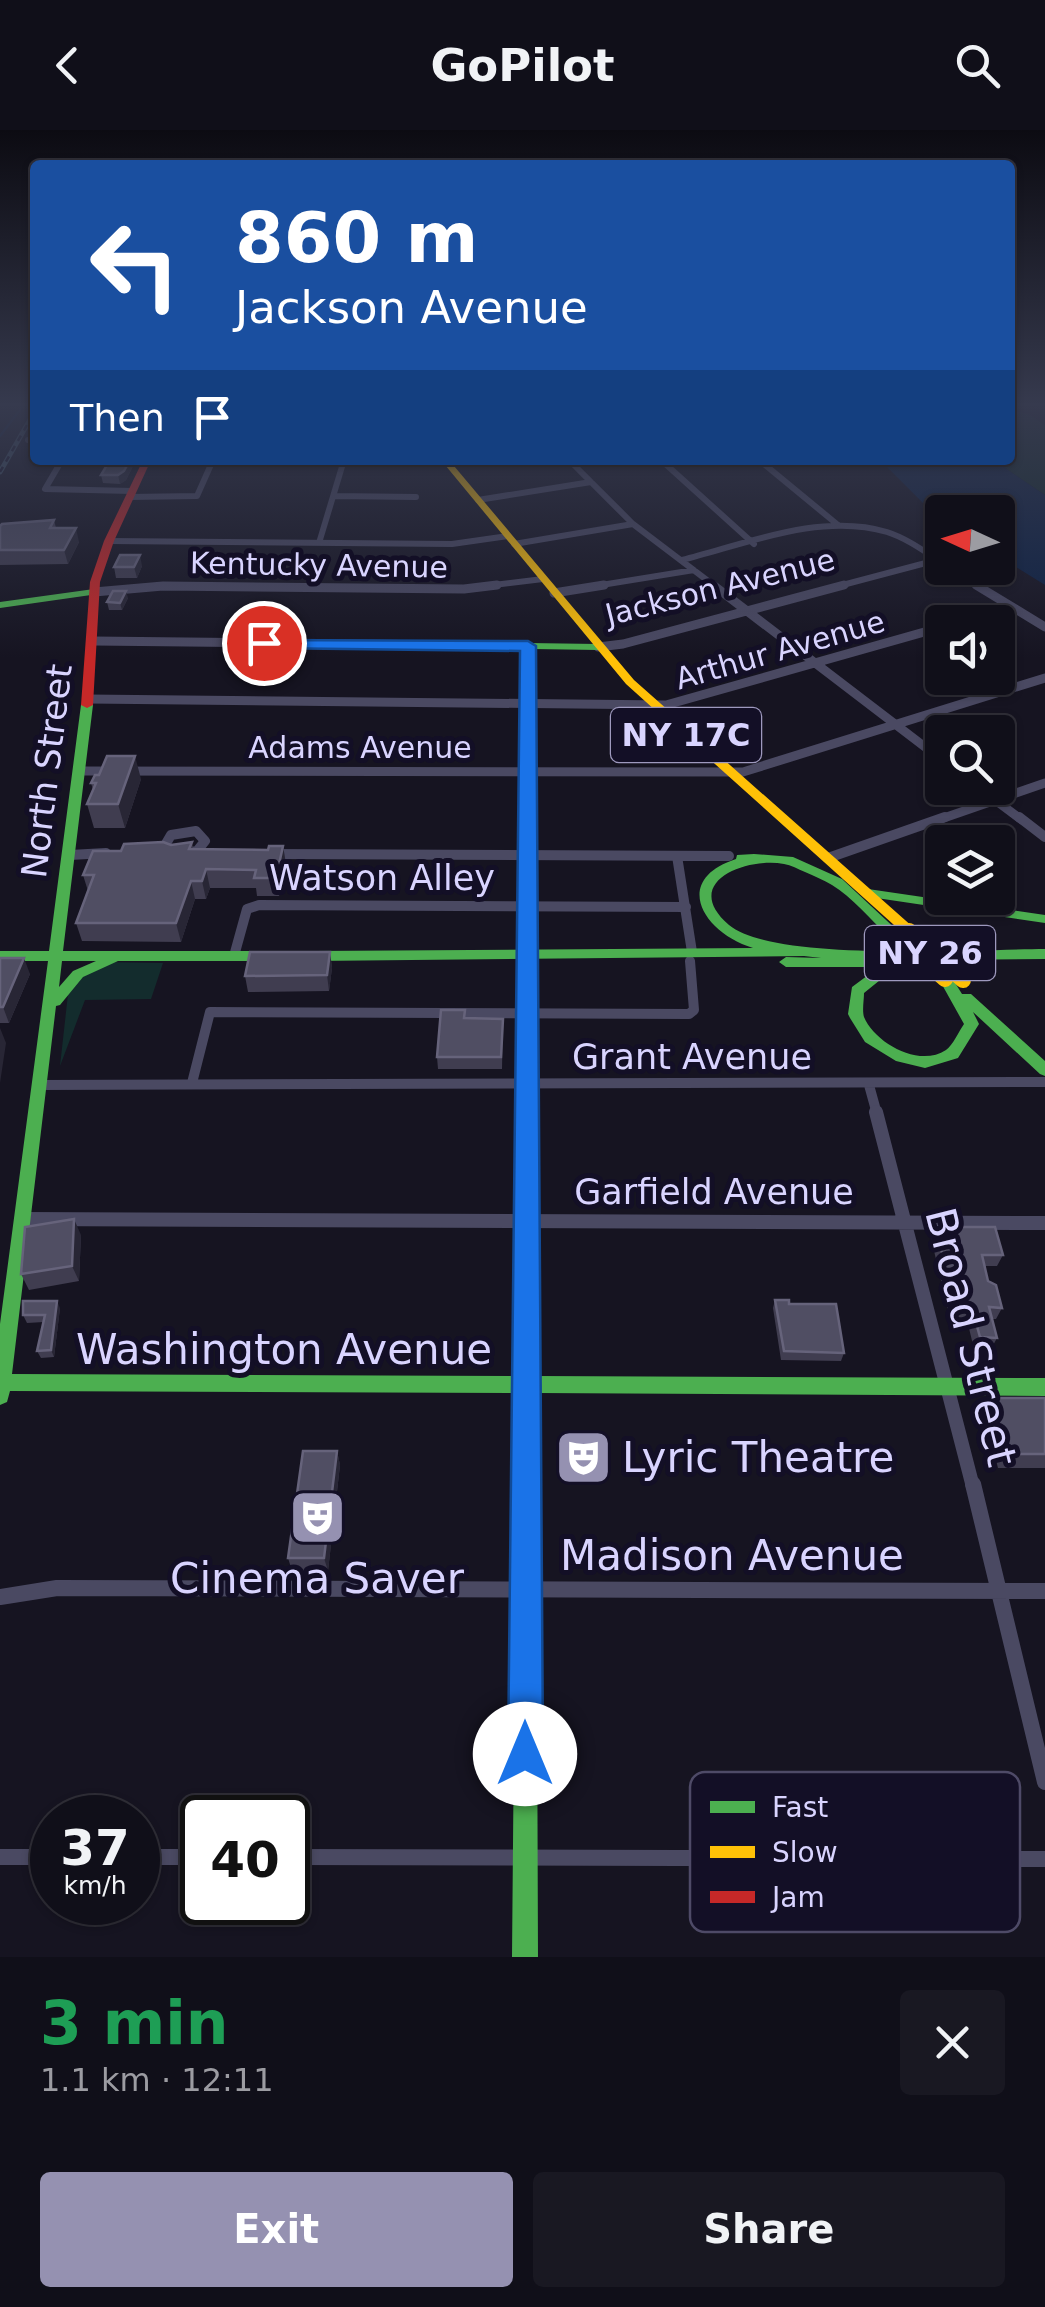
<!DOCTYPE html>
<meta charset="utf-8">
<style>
body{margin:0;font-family:"DejaVu Sans",sans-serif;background:#191822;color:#f1f3f6;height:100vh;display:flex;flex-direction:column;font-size:38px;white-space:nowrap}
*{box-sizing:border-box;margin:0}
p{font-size:32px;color:#9c9ca2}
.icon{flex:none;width:55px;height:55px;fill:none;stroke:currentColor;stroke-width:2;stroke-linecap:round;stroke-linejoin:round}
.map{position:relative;height:1827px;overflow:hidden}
.panel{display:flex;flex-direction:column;background:#100f19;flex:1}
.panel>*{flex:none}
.banner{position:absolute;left:30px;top:30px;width:985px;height:305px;border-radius:10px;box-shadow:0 2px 8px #0004,0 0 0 2px #302f38;background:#1a4fa0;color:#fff;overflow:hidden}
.needle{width:65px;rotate:274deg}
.buttons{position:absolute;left:925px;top:365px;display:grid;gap:20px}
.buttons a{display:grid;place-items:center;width:90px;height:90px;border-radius:10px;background:#100f19;box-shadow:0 2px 8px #0004,0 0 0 2px #302f38;font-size:50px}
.speed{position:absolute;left:30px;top:1665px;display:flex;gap:20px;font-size:50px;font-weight:700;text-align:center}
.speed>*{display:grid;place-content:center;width:130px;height:130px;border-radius:50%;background:#100f19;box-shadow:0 2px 8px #0004,0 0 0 2px #302f38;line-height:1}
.speed small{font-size:25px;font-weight:400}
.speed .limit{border:5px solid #111;border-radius:15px;background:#fff;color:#111}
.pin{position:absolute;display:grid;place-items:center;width:85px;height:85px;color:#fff;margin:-42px;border:5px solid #fff;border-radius:50%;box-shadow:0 2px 10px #0007}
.me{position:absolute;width:110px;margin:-55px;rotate:0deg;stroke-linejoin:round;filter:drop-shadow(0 0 8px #0008)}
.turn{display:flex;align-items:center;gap:35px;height:210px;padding:0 40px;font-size:45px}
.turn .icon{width:130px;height:130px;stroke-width:2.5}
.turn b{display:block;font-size:70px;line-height:85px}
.then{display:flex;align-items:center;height:95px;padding:0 40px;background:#0003;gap:20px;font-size:38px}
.round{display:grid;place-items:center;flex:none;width:105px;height:105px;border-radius:10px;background:#191822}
.headline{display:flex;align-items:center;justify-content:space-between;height:170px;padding:0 40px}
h1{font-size:60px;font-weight:700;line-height:75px;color:#1e9e55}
.action{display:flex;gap:20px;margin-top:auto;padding:20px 40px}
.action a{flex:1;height:115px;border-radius:10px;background:#9591b1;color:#fff;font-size:40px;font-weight:700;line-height:115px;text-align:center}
.action a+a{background:#191822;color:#f1f3f6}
header{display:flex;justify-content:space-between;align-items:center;height:130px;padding:0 40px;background:#100f19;font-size:45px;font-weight:700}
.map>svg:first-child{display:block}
</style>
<header><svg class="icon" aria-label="back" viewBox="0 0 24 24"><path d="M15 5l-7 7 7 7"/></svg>GoPilot<svg class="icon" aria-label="search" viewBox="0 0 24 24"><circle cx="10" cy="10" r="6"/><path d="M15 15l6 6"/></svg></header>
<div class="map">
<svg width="1045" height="1827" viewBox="0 0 1045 1827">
<rect width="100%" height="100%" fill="#161421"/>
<path fill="#132c2d" d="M1010,279L1030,285L1045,295V365L993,330H1010Z
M104,832L163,833L151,869L85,870L60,936L69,855Z"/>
<path fill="#0d2144" d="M880,330H993L1045,365V455L998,426V382H942V392Z"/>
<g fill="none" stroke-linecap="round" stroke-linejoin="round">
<path stroke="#0d2144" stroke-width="2.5" d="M0,306L26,272"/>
<path stroke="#4a4962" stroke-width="6" d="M28,310H35
M62,330L45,359L132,361
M569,330L633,394L716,457
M661,330L754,414
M759,330L838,395
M334,366L416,367
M129,367L197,366L213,330
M478,370L591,352
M109,411L452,414L508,406
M319,413L344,330
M514,414L633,394
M682,430C746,414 821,382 887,402C906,408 924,421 941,432
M949,438L980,457
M148,457H293
M477,457L543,449
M589,457L694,440
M835,457L937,430"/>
<path stroke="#4a4962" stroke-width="9" d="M713,455L942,630
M976,455L1045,497
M94,462L163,456L464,459L497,455
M554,463L604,455
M958,492L1012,477
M94,511L528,516
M598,517L623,514L844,455
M88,569L666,575L942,497
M80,641L743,642L1045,548
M979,658L1022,690
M938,690L1045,653"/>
<path stroke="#4a4962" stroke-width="10" d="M1019,687L1045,707
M196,701L205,711L197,721L175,725L164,717L171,705Z
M269,724L729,726
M70,725L106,723
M677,726L692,822
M828,728L945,687
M234,826L247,779L259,775L686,777
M192,953L210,882L689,884L694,880L690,831
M40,955L1045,952
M869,955L877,984"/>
<path stroke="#4a4962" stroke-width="14" d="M876,982L973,1357
M23,1089L1045,1093"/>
<path stroke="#4a4962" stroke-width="16" d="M973,1354L1045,1652
M0,1467L57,1458L1045,1461
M0,1727H52
M138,1727H202
M288,1727L1045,1729"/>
<path fill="#4caf50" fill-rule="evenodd" d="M94,459L99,462L98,464L0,478V472Z
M528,513L598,514L603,517L598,520L533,519L534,737L527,741L520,737L523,516Z
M87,572L93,575L63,821H266L273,826L266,831H118L83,847L60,875L56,876L12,1244L517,1246L519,1011L521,1007H533L535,1011L536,1246L1045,1248V1266L536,1263L538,1827H512L517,1263L10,1261L7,1272L0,1275V1194L48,831H0V821H49L81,575ZM62,831H96L73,841L59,857Z
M754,724L793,727L842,749L900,803L898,806H888C871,790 852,767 832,755C824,750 814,746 805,742C798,739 791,735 784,734C745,727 680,753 729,795C774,833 980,819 1045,819V829L938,830L940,833L938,836L885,846L864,863C864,870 862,880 864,887C875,913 919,938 946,920C953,915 959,901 964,894L940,851L942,848H952L962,864H971L1045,931V946L1040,944L973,882L979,894L958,928L925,938L896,931L865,912L850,888L848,884L852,857L879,837H786L779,832L786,827L821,828L804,826L314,831L307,826L314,821L753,818C703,803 671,750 736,729L737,725Z
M868,759L1045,785V793L863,766L861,763L863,760Z"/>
<path fill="#ffc107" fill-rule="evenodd" d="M441,330H449L634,550L914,798L916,801L914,804H904L626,554Z"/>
<path fill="#c62828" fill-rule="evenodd" d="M143,330H151L114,411L100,452L93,575L87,578L81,575L90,452L104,411Z
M527,733L534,737L535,1011L533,1015H521L519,1011L520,737Z"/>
<defs>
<path id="rail" d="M0,342L35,281"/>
</defs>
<use href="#rail" stroke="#43596b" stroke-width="5"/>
<use href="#rail" stroke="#130f26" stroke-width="2.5" stroke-dasharray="6" stroke-linecap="butt"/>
<path stroke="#ffc107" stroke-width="16" d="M909,801L963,850
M893,803L945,849"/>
</g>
<path fill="#403d50" d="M110,330H135V332L126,350L120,354L103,353L101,345Z
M54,390L56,398L79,412L68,434L0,435V396Z
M142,436L137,448H116L114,437Z
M128,468L122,480H109L107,472Z
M141,649L125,698H94L87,674L93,660L91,653Z
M192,712L193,719L268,720L283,716L286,734L279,766H257L256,758H210L206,769H195L181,812L82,811L76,793L88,761L83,745L121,721Z
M330,822L332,838L329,861L248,862L245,846Z
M0,828L30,844L9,893H0Z
M465,888L503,889L502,939H438L437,927Z
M936,1097L1003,1125L997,1136H985L988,1151L1002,1178L996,1189H992L997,1208L991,1219H974L967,1190L950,1189L931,1108Z
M81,1105L79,1151L29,1160L21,1144Z
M775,1170L789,1174L844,1223L841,1231L781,1230L773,1178Z
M60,1178L54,1227L41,1228L37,1221L44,1192L27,1193L23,1185Z
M991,1268H1045V1338H998L984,1282Z
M337,1321L340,1335L328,1441H292L288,1428Z"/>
<path fill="#282635" d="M130,330H135V332L126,350L120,354L118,345Z
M76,398L79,412L68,434L64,420Z
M140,425L142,436L137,448L134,437Z
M126,461L128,468L122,480L120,473Z
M135,626L141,649L125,698L118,674Z
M283,716L286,734L279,766L276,748Z
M206,739L210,758L206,769L202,751Z
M191,751L195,769L181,812L176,793Z
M330,822L332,838L329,861L327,845Z
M24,828L30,844L9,893L3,877Z
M0,898L6,913L0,953Z
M74,1089L81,1105L79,1151L72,1136Z
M57,1171L60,1178L54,1227L51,1220Z
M337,1321L340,1335L328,1441L324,1428Z"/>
<path fill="#504e63" stroke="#66637b" stroke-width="2.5" d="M110,330H130L124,341L118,345H101Z
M54,390L50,398H76L64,420H0V396L2,394Z
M120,425H140L134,437H114Z
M113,461H126L120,473L107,472Z
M107,626H135L118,674H87L96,653H91L95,645H99Z
M163,712L171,715L192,712L189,719L268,720L269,716H283L276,748H254L256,740L206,739L202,751H191L176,793H76L94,745H83L93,721H121L124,714Z
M250,822H330L327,845L245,846Z
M0,828H24L3,877H0Z
M441,880H465L464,888L503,889L501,927H437Z
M74,1089L72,1136L21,1144L25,1097Z
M936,1097H995L1003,1125H982L988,1151L996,1155L1002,1178L989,1177L997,1208L980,1207L972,1178H955Z
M775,1170H789V1174H836L844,1223L784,1221Z
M23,1171H57L51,1220L37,1221L45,1185H23Z
M991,1268H1045V1324H1006Z
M303,1321H337L324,1428H288Z"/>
<linearGradient id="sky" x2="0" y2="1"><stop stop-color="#0c0b12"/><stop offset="0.52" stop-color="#363a4e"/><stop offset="1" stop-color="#363a4e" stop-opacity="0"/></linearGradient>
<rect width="1045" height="528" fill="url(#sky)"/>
<path fill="#1a73e8" stroke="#114b97" stroke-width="2.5" d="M259,510L528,511L536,516L543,1624L538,1636L525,1641L513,1636L508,1624L520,521L264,518L257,513Z"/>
<defs>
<symbol id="theatre-square" viewBox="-11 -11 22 22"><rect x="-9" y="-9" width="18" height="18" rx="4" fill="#9591b1" stroke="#130f26"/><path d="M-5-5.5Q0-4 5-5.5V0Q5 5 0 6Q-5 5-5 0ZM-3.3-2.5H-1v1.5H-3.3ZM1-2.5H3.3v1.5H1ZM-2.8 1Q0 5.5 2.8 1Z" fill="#fff"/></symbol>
</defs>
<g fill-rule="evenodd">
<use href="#theatre-square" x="552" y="1296" width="63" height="63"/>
<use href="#theatre-square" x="286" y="1356" width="63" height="63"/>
</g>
<g text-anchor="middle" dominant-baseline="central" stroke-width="10" stroke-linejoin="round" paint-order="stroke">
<g font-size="30" fill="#d9d4ff" stroke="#130f26">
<text transform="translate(319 435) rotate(1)">Kentucky Avenue</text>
<text transform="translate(720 457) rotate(-14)">Jackson Avenue</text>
<text transform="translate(780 520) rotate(-16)">Arthur Avenue</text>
<text x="360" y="617">Adams Avenue</text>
</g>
<g fill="#130f26" stroke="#9e99be" stroke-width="2.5">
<rect x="611" y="578" width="150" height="54" rx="8"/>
<rect x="865" y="796" width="130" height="54" rx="8"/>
</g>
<g font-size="32" font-weight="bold" fill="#d9d4ff">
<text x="686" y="605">NY 17C</text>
<text x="930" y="823">NY 26</text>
</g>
<g font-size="35" fill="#d9d4ff" stroke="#130f26">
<text transform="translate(47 641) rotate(-83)">North Street</text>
<text x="382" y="748">Watson Alley</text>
<text x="692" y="927">Grant Avenue</text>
<text x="714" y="1062">Garfield Avenue</text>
</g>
<g font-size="42" fill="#d9d4ff" stroke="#130f26">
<text transform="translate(971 1207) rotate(76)">Broad Street</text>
<text x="284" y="1219">Washington Avenue</text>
<text x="732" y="1425">Madison Avenue</text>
</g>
<g font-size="42" fill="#d9d4ff" stroke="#130f26" text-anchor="start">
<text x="622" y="1327">Lyric Theatre</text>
<text x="317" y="1448" text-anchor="middle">Cinema Saver</text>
</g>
</g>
<rect x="690" y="1642" width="330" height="160" rx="15" fill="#130f26" stroke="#4e4a67" stroke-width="2.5"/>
<rect x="710" y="1671" width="45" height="12" fill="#4caf50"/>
<rect x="710" y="1716" width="45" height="12" fill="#ffc107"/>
<rect x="710" y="1761" width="45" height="12" fill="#c62828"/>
<g font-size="28" fill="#d9d4ff">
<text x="772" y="1687">Fast</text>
<text x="772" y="1732">Slow</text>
<text x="772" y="1777">Jam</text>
</g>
</svg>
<div class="buttons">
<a><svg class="needle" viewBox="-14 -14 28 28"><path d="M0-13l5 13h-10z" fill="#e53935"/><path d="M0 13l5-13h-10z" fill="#9c9ca2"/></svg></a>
<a><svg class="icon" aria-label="sound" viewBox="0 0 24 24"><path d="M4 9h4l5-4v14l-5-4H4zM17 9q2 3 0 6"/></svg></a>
<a><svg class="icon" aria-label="search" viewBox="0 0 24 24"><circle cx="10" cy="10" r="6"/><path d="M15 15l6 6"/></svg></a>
<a><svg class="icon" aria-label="layers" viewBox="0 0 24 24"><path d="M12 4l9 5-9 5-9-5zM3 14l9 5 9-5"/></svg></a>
</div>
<div class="speed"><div>37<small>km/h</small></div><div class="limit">40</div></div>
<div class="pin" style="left:264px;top:513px;background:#d93025"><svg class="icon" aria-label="arrive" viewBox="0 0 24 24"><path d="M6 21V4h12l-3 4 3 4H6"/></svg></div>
<svg class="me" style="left:525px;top:1624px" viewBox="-20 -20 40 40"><circle r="19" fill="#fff"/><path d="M0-13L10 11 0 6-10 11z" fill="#1a73e8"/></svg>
<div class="banner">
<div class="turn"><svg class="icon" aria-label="left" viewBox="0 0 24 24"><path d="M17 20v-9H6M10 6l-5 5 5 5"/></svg><div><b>860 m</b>Jackson Avenue</div></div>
<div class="then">Then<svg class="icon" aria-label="arrive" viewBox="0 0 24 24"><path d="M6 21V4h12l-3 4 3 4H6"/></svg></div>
</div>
</div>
<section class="panel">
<div class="headline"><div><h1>3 min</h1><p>1.1 km · 12:11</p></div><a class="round"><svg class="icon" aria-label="close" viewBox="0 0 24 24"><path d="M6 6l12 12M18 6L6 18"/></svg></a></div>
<div class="action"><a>Exit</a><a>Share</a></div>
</section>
